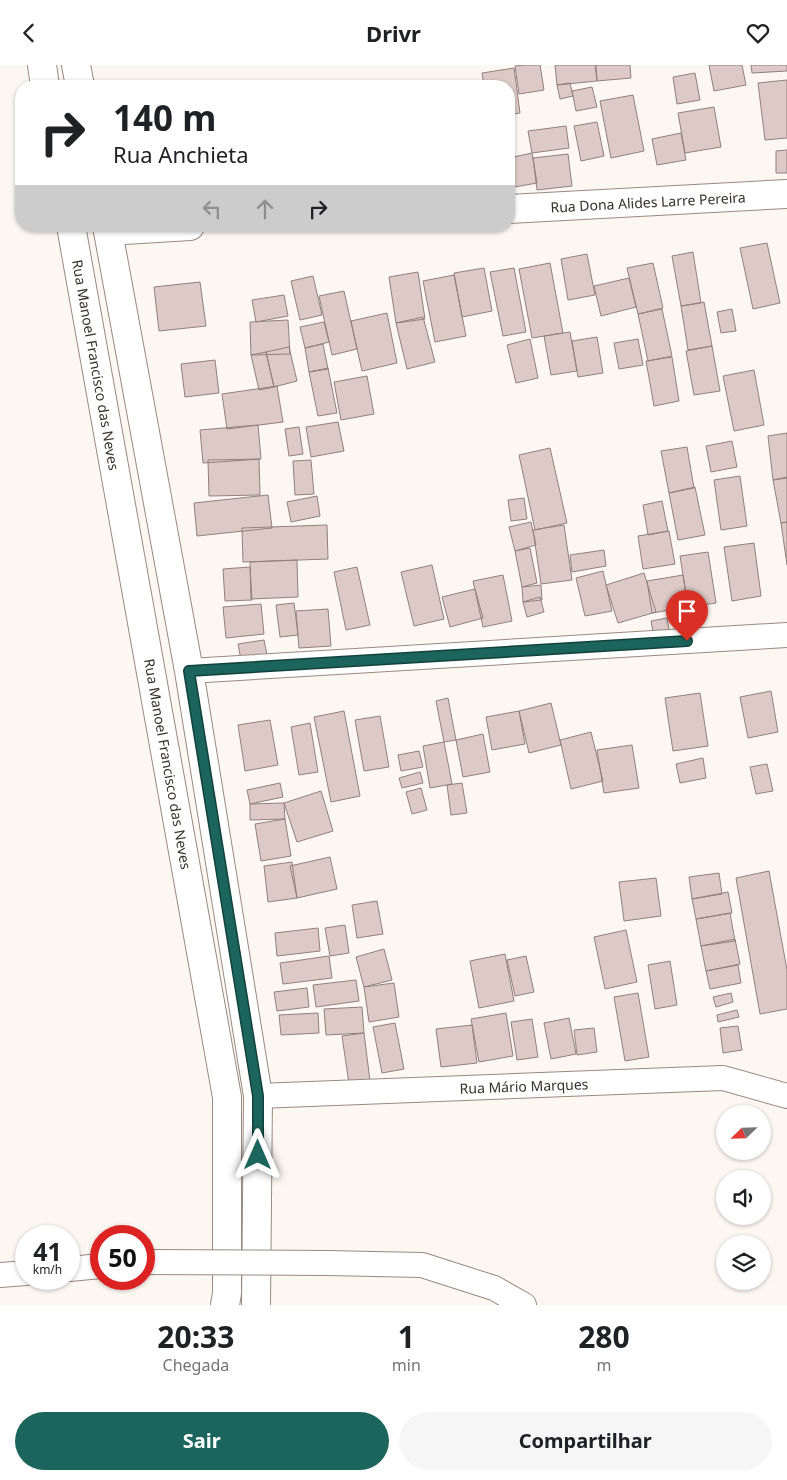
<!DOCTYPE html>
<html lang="pt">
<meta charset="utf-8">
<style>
body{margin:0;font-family:"Noto Sans",sans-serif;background:#f6f6f6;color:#202124;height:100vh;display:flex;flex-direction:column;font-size:19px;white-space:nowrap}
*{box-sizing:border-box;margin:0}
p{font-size:16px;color:#757577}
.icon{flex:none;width:28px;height:28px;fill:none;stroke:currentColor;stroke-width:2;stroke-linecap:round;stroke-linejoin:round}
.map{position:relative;height:1240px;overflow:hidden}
.panel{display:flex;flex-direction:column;background:#fff;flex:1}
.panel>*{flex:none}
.hud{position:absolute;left:15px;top:15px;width:500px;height:152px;border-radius:20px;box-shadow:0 1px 4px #0004;background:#fff;color:#202124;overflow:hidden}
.needle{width:32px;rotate:247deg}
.tools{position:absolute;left:716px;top:1040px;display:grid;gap:10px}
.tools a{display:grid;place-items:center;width:55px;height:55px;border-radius:50%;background:#fff;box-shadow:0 1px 4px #0004;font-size:25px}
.speed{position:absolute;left:15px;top:1160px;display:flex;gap:10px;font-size:25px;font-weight:700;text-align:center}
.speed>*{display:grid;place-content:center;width:65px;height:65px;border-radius:50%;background:#fff;box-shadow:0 1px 4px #0004;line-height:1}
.speed small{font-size:12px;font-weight:400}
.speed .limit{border:8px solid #d22;background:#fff;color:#111}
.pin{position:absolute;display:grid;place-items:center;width:42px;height:42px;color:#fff;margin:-51px -21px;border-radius:50% 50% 50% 0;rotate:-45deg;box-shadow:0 0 5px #0007}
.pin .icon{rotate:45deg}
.me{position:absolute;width:55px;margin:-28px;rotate:0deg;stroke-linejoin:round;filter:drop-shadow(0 0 4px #0008)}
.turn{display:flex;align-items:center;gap:18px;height:105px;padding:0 15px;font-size:22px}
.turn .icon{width:65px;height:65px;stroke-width:2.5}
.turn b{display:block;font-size:35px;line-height:42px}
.lanes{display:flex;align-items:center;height:48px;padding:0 15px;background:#0003;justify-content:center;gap:25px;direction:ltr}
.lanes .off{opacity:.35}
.eta{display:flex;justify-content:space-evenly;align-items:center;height:85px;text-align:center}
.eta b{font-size:30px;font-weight:700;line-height:35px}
.primary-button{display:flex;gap:10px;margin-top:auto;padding:10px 15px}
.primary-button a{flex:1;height:58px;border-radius:30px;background:#1c655c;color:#fff;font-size:20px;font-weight:700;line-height:58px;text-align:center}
.primary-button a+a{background:#f6f6f6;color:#202124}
header{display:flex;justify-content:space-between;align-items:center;height:65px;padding:0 15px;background:#fff;font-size:22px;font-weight:700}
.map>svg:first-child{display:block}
</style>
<header><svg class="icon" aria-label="back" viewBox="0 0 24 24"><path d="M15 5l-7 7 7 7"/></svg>Drivr<svg class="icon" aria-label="heart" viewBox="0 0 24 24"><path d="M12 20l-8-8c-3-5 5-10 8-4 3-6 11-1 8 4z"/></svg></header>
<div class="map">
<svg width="787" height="1240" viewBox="0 0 787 1240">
<rect width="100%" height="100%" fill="#fdf7f2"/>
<path fill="#ddcac6" stroke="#91807c" d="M525,0H540L544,25L519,29L515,1Z
M555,0H595L597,16L557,20Z
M596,0H630L631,13L597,16Z
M709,0H742L746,20L714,26Z
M751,0H787V6L752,8Z
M514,3L520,48L509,50V21H484L482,8Z
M695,8L700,35L677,39L673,12Z
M787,15V73L765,75L758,18Z
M570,18L573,31L560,34L557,20Z
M592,22L597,42L576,46L572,26Z
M633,30L644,86L611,93L600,36Z
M714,42L721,82L685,88L678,48Z
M597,57L604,91L581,96L574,61Z
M566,61L569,83L532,88L528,66Z
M681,68L686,95L657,100L652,74Z
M787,85V108H776V86Z
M532,88L537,118L509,123V93Z
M568,89L572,121L537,125L533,93Z
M767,178L780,238L753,244L740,183Z
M693,187L701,238L681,241L672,191Z
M587,189L595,230L568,235L561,194Z
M550,198L563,268L532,273L519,204Z
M653,198L663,243L638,249L627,203Z
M484,203L492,246L462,252L454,208Z
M514,203L526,267L503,271L490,207Z
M418,207L425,254L396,258L389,212Z
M454,210L466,271L435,277L423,216Z
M313,211L322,250L300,255L291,216Z
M629,213L636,242L601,251L594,221Z
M200,217L206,261L159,266L154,222Z
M344,226L357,284L332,290L319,231Z
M284,230L288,251L256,257L252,235Z
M704,237L712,281L688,285L681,241Z
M662,244L672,291L648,296L638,249Z
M732,244L736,266L721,268L717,247Z
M387,248L397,298L362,306L351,256Z
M423,252L435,297L407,304L396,258Z
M288,255L290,289L251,290L250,257Z
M324,257L329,277L305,283L300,262Z
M570,267L577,306L551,310L544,271Z
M597,272L603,308L578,312L572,276Z
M530,274L538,313L516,318L507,280Z
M638,274L643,300L619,304L614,278Z
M323,279L328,304L309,307L305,283Z
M712,281L720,326L694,330L686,286Z
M289,282L297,316L274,322L266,287Z
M266,287L274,322L259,325L251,290Z
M672,292L679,336L654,341L646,296Z
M215,295L219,328L185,332L181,299Z
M328,303L337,348L318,351L309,307Z
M754,305L764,360L734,366L723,311Z
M367,311L374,349L341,355L334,317Z
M277,321L283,357L227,364L222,329Z
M338,357L344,386L311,392L306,362Z
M258,360L261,394L203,398L200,365Z
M299,362L303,389L289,391L285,364Z
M787,368V413L773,415L768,371Z
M732,376L737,402L711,407L706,381Z
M687,382L694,423L669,428L661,386Z
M550,383L567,458L535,465L519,390Z
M259,394L260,430L209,431L208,395Z
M311,395L314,429L295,430L293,396Z
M740,411L747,461L721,465L714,415Z
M787,412V457L781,458L773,415Z
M695,422L705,470L678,475L669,428Z
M268,430L272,463L197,471L194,438Z
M317,431L320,451L291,457L287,437Z
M524,433L527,454L511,456L508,435Z
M662,436L668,466L648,470L643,440Z
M531,457L536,480L515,486L509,462Z
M787,457V500L781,458Z
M327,460L328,494L243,497L242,463Z
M564,460L572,515L541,519L533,465Z
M669,466L675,499L643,504L638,471Z
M754,478L761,531L732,536L724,482Z
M530,483L537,518L522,522L515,486Z
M604,485L606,501L572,507L570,490Z
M708,487L716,538L688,542L680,491Z
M297,495L298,532L251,534L250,497Z
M432,500L444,554L414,561L401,507Z
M250,502L252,535L225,536L223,504Z
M357,502L370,560L346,565L334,507Z
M603,506L612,546L585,551L576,513Z
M644,508L656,547L618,558L606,520Z
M503,510L512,556L483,562L473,516Z
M683,510L688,542L652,548L647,516Z
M541,520L542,535L523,537L522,522Z
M475,524L483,553L450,562L442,532Z
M540,532L544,547L527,552L523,537Z
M294,538L298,570L280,572L276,540Z
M261,539L264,569L226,573L223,542Z
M328,544L331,581L299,583L296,546Z
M667,553L669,565L653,567L651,556Z
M264,575L267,590L241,595L238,579Z
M771,626L778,667L748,673L740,632Z
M700,628L708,681L673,686L665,633Z
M448,633L456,675L444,677L436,636Z
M551,638L561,680L529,688L519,646Z
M344,646L360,731L331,737L314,652Z
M519,646L525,679L492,685L486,652Z
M380,651L389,702L364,706L355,655Z
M270,655L278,700L245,706L238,660Z
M310,658L318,707L299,710L291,662Z
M591,667L603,716L571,724L560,675Z
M483,669L490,707L463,712L456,675Z
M444,677L452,719L430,723L423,681Z
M632,680L639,723L604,728L597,685Z
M419,686L423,702L401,706L398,690Z
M703,693L706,713L680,718L676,699Z
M767,699L773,726L756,729L750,702Z
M420,707L423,718L402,723L399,713Z
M280,718L283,732L250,739L247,725Z
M462,718L467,748L451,750L447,720Z
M421,723L427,745L412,749L406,727Z
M321,726L333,766L297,777L284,738Z
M284,738L285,754L250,755V739Z
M285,754L291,791L261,796L255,759Z
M330,792L337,824L297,833L290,801Z
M292,797L297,833L268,837L264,801Z
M769,806L787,905V944L760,949L736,813Z
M719,808L722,829L692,834L689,812Z
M656,813L661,851L624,856L619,817Z
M728,827L732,848L696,854L692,834Z
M377,836L383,869L357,873L352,840Z
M730,848L735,876L701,881L696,854Z
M345,860L349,888L330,891L325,863Z
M318,863L320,886L277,891L275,868Z
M626,865L637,917L605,924L594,872Z
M735,874L740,899L706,906L701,881Z
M384,884L392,915L364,922L356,892Z
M505,889L514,936L479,943L470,896Z
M329,891L332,913L283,919L280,898Z
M526,891L534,927L515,931L507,895Z
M670,896L677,940L655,944L648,900Z
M738,900L741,918L710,924L706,906Z
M356,915L359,936L316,942L313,920Z
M394,918L399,952L369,957L364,922Z
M307,923L309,942L277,946L274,927Z
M638,928L649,992L625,996L614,932Z
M731,928L733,937L716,942L713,932Z
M362,942L364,968L326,970L324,944Z
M737,945L739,952L718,957L717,950Z
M318,948L319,968L281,970L279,950Z
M506,948L513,991L479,997L471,954Z
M569,953L576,989L551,994L544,958Z
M532,954L538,992L517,995L511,957Z
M395,958L404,1004L382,1008L373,962Z
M472,960L477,998L441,1002L436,964Z
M738,961L742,985L723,988L720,963Z
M594,963L597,987L577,990L574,965Z
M364,968L370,1016L349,1019L342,971Z"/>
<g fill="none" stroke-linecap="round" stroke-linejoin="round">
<defs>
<path id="minor" d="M189,606L787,570
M258,1031L723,1013L787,1031
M327,1198L422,1200L494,1223L524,1240
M69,1204L101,1201
M0,1210L26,1208"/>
<path id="tertiary" d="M509,144L787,129
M108,166L190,161"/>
<path id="secondary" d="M42,0L45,21
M76,0L80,21
M71,161L227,1032V1228L225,1240
M107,161L189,606L258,1031L256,1240"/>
</defs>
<use href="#minor" stroke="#988a80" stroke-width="26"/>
<use href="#tertiary" stroke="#988a80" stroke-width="30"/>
<use href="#secondary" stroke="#988a80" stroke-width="30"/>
<use href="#minor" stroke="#fff" stroke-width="24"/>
<use href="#tertiary" stroke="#fff" stroke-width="28"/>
<use href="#secondary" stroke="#fff" stroke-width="28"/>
<defs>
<path id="minor-bridge" d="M144,1197L327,1198"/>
</defs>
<use href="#minor-bridge" stroke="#988a80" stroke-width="26" stroke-linecap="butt"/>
<use href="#minor-bridge" stroke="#fff" stroke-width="24"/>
</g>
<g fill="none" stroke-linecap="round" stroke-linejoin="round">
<defs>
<path id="route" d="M258,1090V1031L189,606L687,576"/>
</defs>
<use href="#route" stroke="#12423c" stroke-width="12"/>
<use href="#route" stroke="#1c655c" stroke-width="9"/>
</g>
<g text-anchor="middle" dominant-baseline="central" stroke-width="5" stroke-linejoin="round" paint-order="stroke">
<g font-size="14" fill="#36302c" stroke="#fff">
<text transform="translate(648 137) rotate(-3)">Rua Dona Alides Larre Pereira</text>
<text transform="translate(96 300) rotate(80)">Rua Manoel Francisco das Neves</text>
<text transform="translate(168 699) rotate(80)">Rua Manoel Francisco das Neves</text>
<text transform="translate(524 1021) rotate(-2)">Rua Mário Marques</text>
</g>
</g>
</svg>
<div class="tools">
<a><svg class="needle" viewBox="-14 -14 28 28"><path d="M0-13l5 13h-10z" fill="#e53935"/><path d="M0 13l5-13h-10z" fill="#757577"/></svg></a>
<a><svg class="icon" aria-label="sound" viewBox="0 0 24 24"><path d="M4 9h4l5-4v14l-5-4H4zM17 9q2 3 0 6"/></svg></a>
<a><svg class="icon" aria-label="layers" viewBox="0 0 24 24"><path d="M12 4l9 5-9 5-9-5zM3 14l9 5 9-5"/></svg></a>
</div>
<div class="speed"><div>41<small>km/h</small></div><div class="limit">50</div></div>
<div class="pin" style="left:687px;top:576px;background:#d93025"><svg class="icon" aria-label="arrive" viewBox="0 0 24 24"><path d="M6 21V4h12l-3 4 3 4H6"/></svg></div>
<svg class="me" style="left:258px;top:1090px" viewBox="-20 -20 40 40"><path d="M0-17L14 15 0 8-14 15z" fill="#1c655c" stroke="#fff" stroke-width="4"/></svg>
<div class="hud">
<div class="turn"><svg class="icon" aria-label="right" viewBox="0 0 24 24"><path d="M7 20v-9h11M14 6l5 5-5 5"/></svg><div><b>140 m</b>Rua Anchieta</div></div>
<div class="lanes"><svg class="icon off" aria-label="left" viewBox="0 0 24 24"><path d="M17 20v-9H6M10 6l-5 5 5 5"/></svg><svg class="icon off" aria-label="ahead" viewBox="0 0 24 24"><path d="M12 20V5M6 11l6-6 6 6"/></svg><svg class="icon" aria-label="right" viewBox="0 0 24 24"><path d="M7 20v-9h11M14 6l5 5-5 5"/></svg></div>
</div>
</div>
<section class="panel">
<div class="eta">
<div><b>20:33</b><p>Chegada</p></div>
<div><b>1</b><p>min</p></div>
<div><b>280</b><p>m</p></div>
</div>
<div class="primary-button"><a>Sair</a><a>Compartilhar</a></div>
</section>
